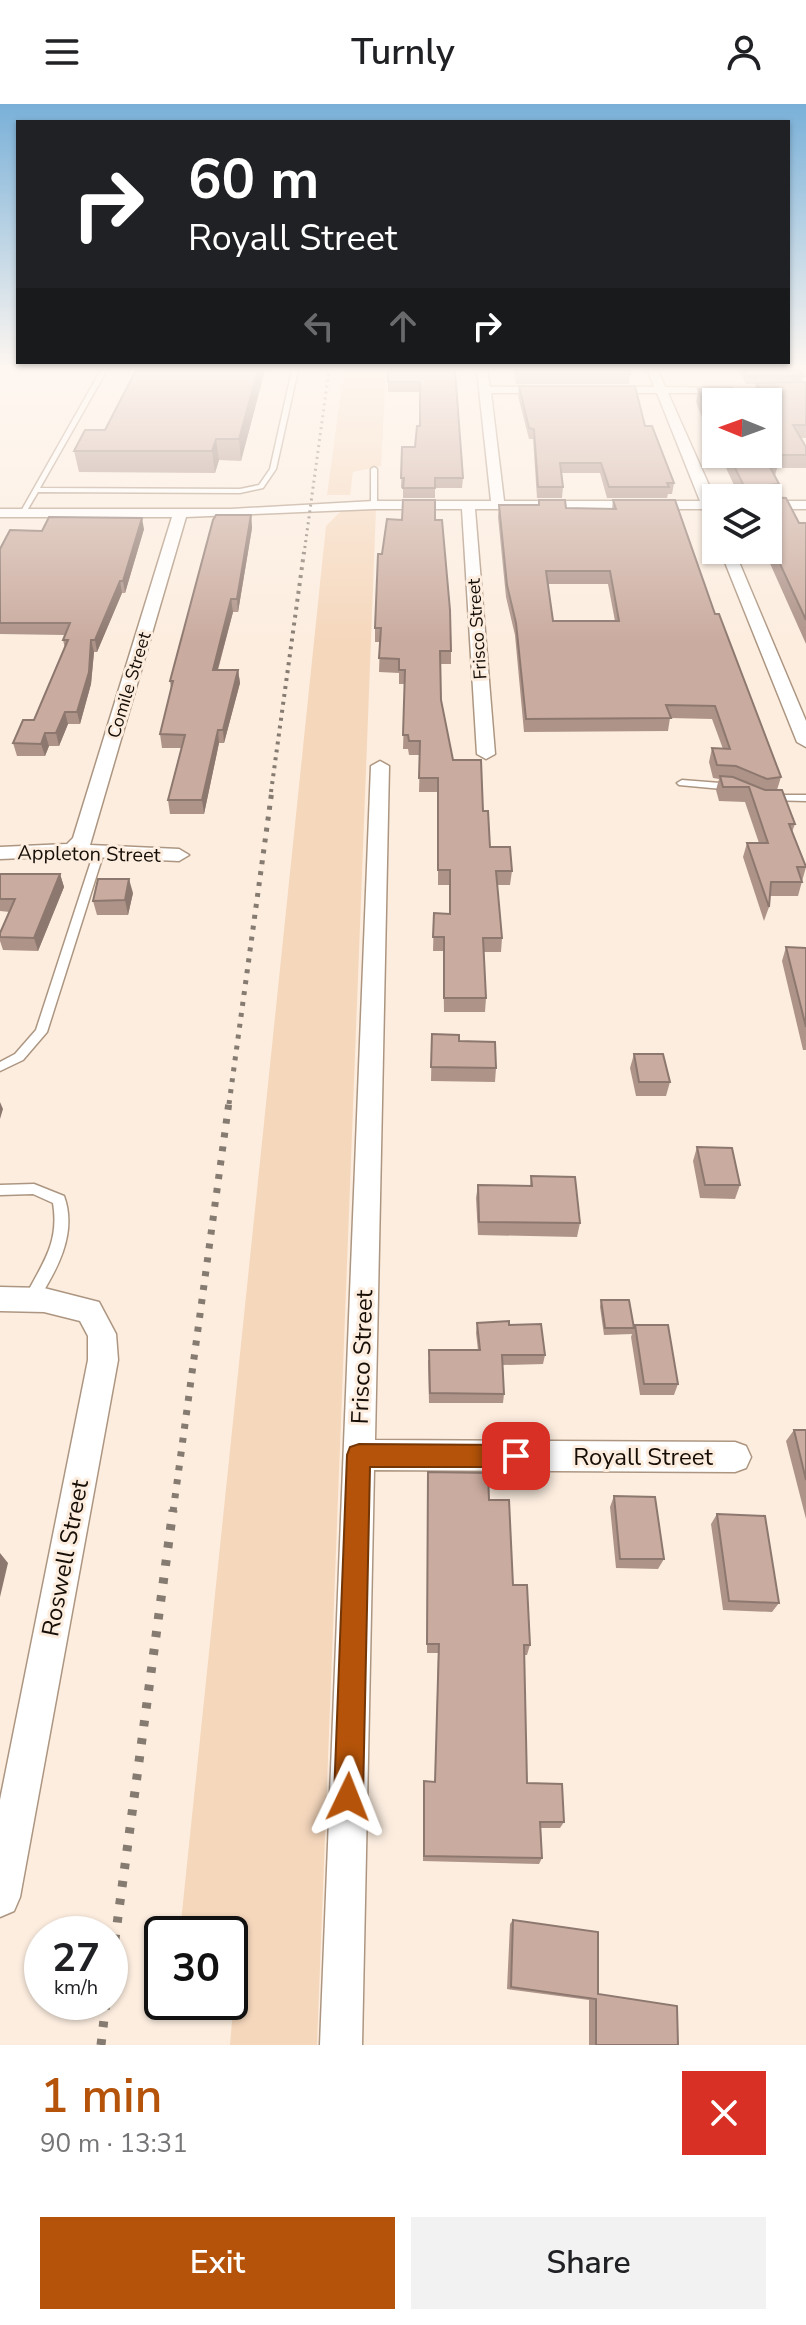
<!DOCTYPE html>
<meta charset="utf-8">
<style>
body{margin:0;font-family:"Nunito Sans",sans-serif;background:#f2f2f2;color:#202124;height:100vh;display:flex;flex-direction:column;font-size:30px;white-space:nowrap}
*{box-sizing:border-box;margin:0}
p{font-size:26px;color:#757577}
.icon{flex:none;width:44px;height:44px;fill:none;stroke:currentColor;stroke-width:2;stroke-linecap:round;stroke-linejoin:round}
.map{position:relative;height:1941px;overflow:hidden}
.details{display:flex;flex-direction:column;background:#fff;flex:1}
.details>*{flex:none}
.banner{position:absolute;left:16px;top:16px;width:774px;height:244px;border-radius:0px;box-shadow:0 2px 6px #0004;background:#202124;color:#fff;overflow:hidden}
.needle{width:52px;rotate:271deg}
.controls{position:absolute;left:702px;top:284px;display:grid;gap:16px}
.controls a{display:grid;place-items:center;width:80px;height:80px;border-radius:0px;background:#fff;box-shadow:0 2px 6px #0004;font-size:40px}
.speed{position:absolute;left:24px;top:1812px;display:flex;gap:16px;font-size:40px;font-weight:700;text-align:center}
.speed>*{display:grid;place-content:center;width:104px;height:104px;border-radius:50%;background:#fff;box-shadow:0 2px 6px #0004;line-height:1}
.speed small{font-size:20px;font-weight:400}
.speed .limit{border:4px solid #111;border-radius:12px;background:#fff;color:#111}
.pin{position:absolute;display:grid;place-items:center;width:68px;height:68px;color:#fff;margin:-34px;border-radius:16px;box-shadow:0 4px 12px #0006}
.me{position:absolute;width:88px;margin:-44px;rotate:2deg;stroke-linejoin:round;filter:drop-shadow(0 0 6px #0008)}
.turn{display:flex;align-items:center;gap:28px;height:168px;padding:0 40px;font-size:36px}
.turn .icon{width:104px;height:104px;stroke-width:2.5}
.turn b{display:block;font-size:56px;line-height:68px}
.lanes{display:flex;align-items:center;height:76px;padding:0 40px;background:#0003;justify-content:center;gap:40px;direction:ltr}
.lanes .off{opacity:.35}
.round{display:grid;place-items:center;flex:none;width:84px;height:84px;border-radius:0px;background:#f2f2f2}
.head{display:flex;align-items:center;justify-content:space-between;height:136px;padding:0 40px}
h1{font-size:48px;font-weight:600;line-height:60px;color:#b45309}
.button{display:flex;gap:16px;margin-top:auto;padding:16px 40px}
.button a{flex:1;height:92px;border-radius:0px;background:#b45309;color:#fff;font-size:32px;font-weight:600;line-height:92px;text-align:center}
.button a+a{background:#f2f2f2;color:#202124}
header{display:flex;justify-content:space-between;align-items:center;height:104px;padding:0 40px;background:#fff;font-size:36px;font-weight:600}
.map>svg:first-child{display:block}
</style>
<header><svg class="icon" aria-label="menu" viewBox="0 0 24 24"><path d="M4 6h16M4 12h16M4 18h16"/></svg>Turnly<svg class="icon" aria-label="person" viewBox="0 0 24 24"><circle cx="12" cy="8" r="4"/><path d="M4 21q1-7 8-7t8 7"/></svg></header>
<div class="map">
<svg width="806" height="1941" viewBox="0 0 806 1941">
<rect width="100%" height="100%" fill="#fceddf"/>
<path fill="#f5d7bc" d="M344,266H386L381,362L353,368L350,391H327Z
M376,405L317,1941H230L240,1820L181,1818L326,422L342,406Z"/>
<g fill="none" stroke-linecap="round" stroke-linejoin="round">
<defs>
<path id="lane" d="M101,266H107L40,384L240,385L259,381L270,365L292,266H298L276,365L263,384L240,389L38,388L25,410H21L20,409Z
M374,363L377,365V401L374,403L371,401V365Z
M682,676L733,680L738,683L733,686L679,681L677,679Z
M769,691H806V697L766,696L764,694Z
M99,745L104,748L47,928L23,956L0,967V958L15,950L36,926L94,748Z
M34,1080L64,1092C78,1130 56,1168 36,1199L31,1201L26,1199L24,1195C41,1161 60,1140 53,1099L33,1090L0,1091V1081Z"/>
<path id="street" d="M477,266H487L490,283H552L558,286L552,289H491L504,397H700L657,289H604L598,286L604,283H654L648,266H658L665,283L732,284V288L728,289H668L716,397V423L711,422L703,405H475L495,650L486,655L477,650L462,405H374L186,413L90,741L179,745L189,751L179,757L71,752L0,755V743L67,740L73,734L172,413H0V405H231L374,397H491Z
M768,397H806V405H768Z
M720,446H734L806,617V643L797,638Z
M380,657L389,662L375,1336L735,1338L746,1342L751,1353L746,1364L735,1368L374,1366L362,1941H320L371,662Z
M0,1183L44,1184L99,1198L116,1230L118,1256L20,1793L14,1807L0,1813V1696L88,1256V1232L80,1217L44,1208L0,1207Z"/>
</defs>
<use href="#lane" stroke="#ad9681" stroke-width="3"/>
<use href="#street" stroke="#ad9681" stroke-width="3"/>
<use href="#lane" fill="#fff" fill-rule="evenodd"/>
<use href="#street" fill="#fff" fill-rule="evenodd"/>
<path stroke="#867b70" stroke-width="3" stroke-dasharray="2 4" stroke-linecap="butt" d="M304,450L329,266"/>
<path stroke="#867b70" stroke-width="4" stroke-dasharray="3 5" stroke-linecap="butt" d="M271,688L304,448"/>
<path stroke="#867b70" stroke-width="5" stroke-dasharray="4 7" stroke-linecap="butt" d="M229,1000L272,686"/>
<path stroke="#867b70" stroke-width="7" stroke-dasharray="5 9" stroke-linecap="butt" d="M173,1408L229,998"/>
<path stroke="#867b70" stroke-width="9" stroke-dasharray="6 12" stroke-linecap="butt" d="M110,1872L173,1406
M101,1941L106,1898"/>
</g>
<path fill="#ae9389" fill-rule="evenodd" d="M265,266L241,357L219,356L215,369L79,368L74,347L105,326Z
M388,266H455L463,374L462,384H435V394H403V384H401L402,343H415L420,322L419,288H388Z
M514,266H628L630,270L629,280H516Z
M738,266H799L804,272L802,278H806V334H801L806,351V364H777L775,372L779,380L776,394L799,419H806V540L764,446H768V394H740L726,364H721L716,350H768L716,298V350L696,298L698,285H755L756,280H746Z
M519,282L645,322L674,379L672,390H668L667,394H607L600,369H562L563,383L562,394H537L533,335H529L518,292Z
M539,396L566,404L612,405L613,396L715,510L781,673L777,686L795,720L792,728L806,763L798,792H770L769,803L764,817L743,753L747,739H759L745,698L719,697L716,686L719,675L713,674L709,658L712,644L723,645L712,615L670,614L668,627L524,628L515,531L506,493L498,413L499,401H539ZM548,480H608L615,517H553Z
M251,411L252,424L238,508H233L218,566H238L240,579L224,639H219L204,710H170L168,696L181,644H162L160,630L171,585L170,577Z
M435,416L451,547V560H441V596L453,656L483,707L490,743L512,767L510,781H497L502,834L501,848H484L486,894L485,908H444L443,847H433L434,809L450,810L449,781H438V688H419L420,651H409L408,645H403L405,580H399V569L379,568L380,538H375V524L382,450Z
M144,425L125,489H122L97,548H94L91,580L80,620H68L59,642H49L45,652H17L13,639L34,616L65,544L63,536L65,531L0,530V445L42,427Z
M0,770H60L64,783L38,847L3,846L0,837V829L10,808L0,807Z
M133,789L128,811H97L93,797Z
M786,843L806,844V946H803L782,857Z
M432,930L496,964L495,978L431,977Z
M634,950L670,978L666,992H636L630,964Z
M697,1043L740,1081L735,1095L700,1094L693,1057Z
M531,1072L580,1119L577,1133L478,1131L476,1094L478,1081L530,1082Z
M601,1196L634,1223L635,1221L678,1280L674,1291H640L631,1233L632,1230L604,1231L600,1203Z
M477,1219L509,1221L545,1251L543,1260L503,1261L504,1290L503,1299H429L428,1256L478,1246L476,1229Z
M794,1326H806V1415L786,1337Z
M427,1380L489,1396L530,1541L527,1551H524L527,1679L564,1718L560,1724H541L542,1754L539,1760L423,1757V1684L435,1678L438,1549H427Z
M614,1392L664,1455L658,1465L616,1464L610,1403Z
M717,1410L779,1499L772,1508L723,1506L711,1420Z
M513,1816L598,1890L678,1941H589V1896L507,1885L510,1820Z"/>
<path fill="#8d786f" d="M258,266H265L241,357L239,335Z
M216,335L219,356L215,369L212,347Z
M779,380L776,394L768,395L769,381Z
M251,411L252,424L238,508L237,495Z
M142,414L144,425L125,489L123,477Z
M120,477L122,489L97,548L95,536Z
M231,495L233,508L214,579L213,566Z
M91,536L94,548L91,580L80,620L77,608Z
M238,566L240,579L224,639L223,626Z
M65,608L68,620L59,642L56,629Z
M218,626L219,639L204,710L202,696Z
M45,629L49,642L45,652L41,640Z
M60,770L64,783L38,847L34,834Z
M129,775L133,789L128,811L125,796Z
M0,998L3,1005L0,1015Z
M0,1449L8,1459L0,1493Z"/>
<path fill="#caab9f" stroke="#8d786f" stroke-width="2" fill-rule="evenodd" d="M136,266H258L239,335H216L212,347H74L85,326H105Z
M388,266H455L463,374H435V384H403L404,374H401L402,343H415L417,322H420V278H388Z
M516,266H628L630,270H516Z
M744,266H799L804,272H748Z
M806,278V321H793L806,343V351H771L777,361H769L779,380L769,381V393L786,394L799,419H806V516L768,434V394H750L728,350H724H768V298H716V330L698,285H760L756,279Z
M519,282H635L645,322H652L674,379H667L669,383H609L601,359H560L563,383H538L534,325L529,324Z
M403,396H435V416H442L450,506L451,547H440L441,596L453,656H481L483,707H488L490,743H510L512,767H496L502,834H483L486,894H444V833H433L434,809L450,810V766H438V674H419L420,637H409L408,631H403L405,566H399V555L379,554L381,524H375L378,450H382L387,415L402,416Z
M539,396H565L566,404L616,405L613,396H675L715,510H719L781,673L767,675L736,662L717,661L712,644L730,645L715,602L666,601L671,614L526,615L516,519L507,481L499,401H539ZM546,467H610L619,517H553Z
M216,411H251L237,495H231L213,566H238L223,626H218L202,696H168L185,631L160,630L173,577H170L213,416Z
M49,413L142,414L123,477H120L95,536H91L89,568L77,608H65L56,629H45L41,640L13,639L23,616H34L68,536H63L70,519H0V445L10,426L42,427Z
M720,672L733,673L765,686H782L795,720H789L806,763H797L802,778H771L769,803L747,739H768L749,683H723Z
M0,770H60L34,834L0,833V829L15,795H0Z
M98,775H129L125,796L93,797Z
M786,843L806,844V923Z
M432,930L459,931V937L495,938L496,964L431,963Z
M634,950H663L670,978H639Z
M697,1043L732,1044L740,1081H705Z
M531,1072L575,1073L580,1119L479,1118L478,1081L532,1082Z
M601,1196H629L634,1224H605Z
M509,1217V1221L541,1220L545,1251H502L504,1290L430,1289L429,1246H480L477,1219Z
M635,1221H668L678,1280H644Z
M794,1326H806V1376Z
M428,1368L488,1369L489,1396H509L513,1481H527L530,1541H524L527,1679L562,1680L564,1718H540L542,1754L424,1752V1677L435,1678L439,1540H427Z
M614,1392L655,1393L664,1455H620Z
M717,1410L765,1412L779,1499L729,1497Z
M513,1816L598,1828V1890L677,1902L678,1941H596V1895L511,1883Z"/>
<linearGradient id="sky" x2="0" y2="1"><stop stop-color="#79b0d8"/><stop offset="0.49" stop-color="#fef7f1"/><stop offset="1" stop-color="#fef7f1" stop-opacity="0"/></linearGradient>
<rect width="806" height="538" fill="url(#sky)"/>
<path fill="#b45309" stroke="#753606" stroke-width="2" d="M359,1340L516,1341L524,1344L527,1352L524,1360L516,1363H370L363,1693L358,1703L348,1707L338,1703L334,1693L347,1351L350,1343Z"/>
<g text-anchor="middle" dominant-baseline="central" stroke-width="6" stroke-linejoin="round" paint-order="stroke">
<g font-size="18" fill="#170f07" stroke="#fceddf">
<text transform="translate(477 525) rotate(-94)">Frisco Street</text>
<text transform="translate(129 581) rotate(-73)">Comile Street</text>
</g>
<g font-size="20" fill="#170f07" stroke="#fceddf">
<text transform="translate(89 750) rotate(1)">Appleton Street</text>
</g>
<g font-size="24" fill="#170f07" stroke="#fceddf">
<text transform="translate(362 1253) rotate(-88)">Frisco Street</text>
<text x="643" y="1353">Royall Street</text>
<text transform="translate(65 1454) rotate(-79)">Roswell Street</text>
</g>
</g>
</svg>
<div class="controls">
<a><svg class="needle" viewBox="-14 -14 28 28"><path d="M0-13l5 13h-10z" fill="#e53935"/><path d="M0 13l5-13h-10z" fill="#757577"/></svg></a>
<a><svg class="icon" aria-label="layers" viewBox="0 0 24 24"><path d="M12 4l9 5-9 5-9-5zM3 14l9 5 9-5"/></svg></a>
</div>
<div class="speed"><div>27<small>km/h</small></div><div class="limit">30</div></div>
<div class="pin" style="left:516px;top:1352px;background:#d93025"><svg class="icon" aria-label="arrive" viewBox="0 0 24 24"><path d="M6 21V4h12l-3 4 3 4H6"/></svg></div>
<svg class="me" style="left:348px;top:1693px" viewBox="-20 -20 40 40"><path d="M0-17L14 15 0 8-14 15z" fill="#b45309" stroke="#fff" stroke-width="4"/></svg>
<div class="banner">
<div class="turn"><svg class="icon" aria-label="right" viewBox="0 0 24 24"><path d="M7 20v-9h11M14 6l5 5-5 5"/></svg><div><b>60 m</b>Royall Street</div></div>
<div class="lanes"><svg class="icon off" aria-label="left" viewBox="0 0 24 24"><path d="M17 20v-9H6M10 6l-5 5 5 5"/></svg><svg class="icon off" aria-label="ahead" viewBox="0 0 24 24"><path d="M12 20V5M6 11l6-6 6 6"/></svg><svg class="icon" aria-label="right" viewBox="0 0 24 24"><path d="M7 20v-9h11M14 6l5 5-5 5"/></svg></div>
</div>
</div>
<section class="details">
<div class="head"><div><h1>1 min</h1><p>90 m · 13:31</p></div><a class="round" style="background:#d93025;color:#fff"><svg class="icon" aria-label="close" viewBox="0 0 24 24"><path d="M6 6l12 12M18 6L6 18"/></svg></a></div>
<div class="button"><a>Exit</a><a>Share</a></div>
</section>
